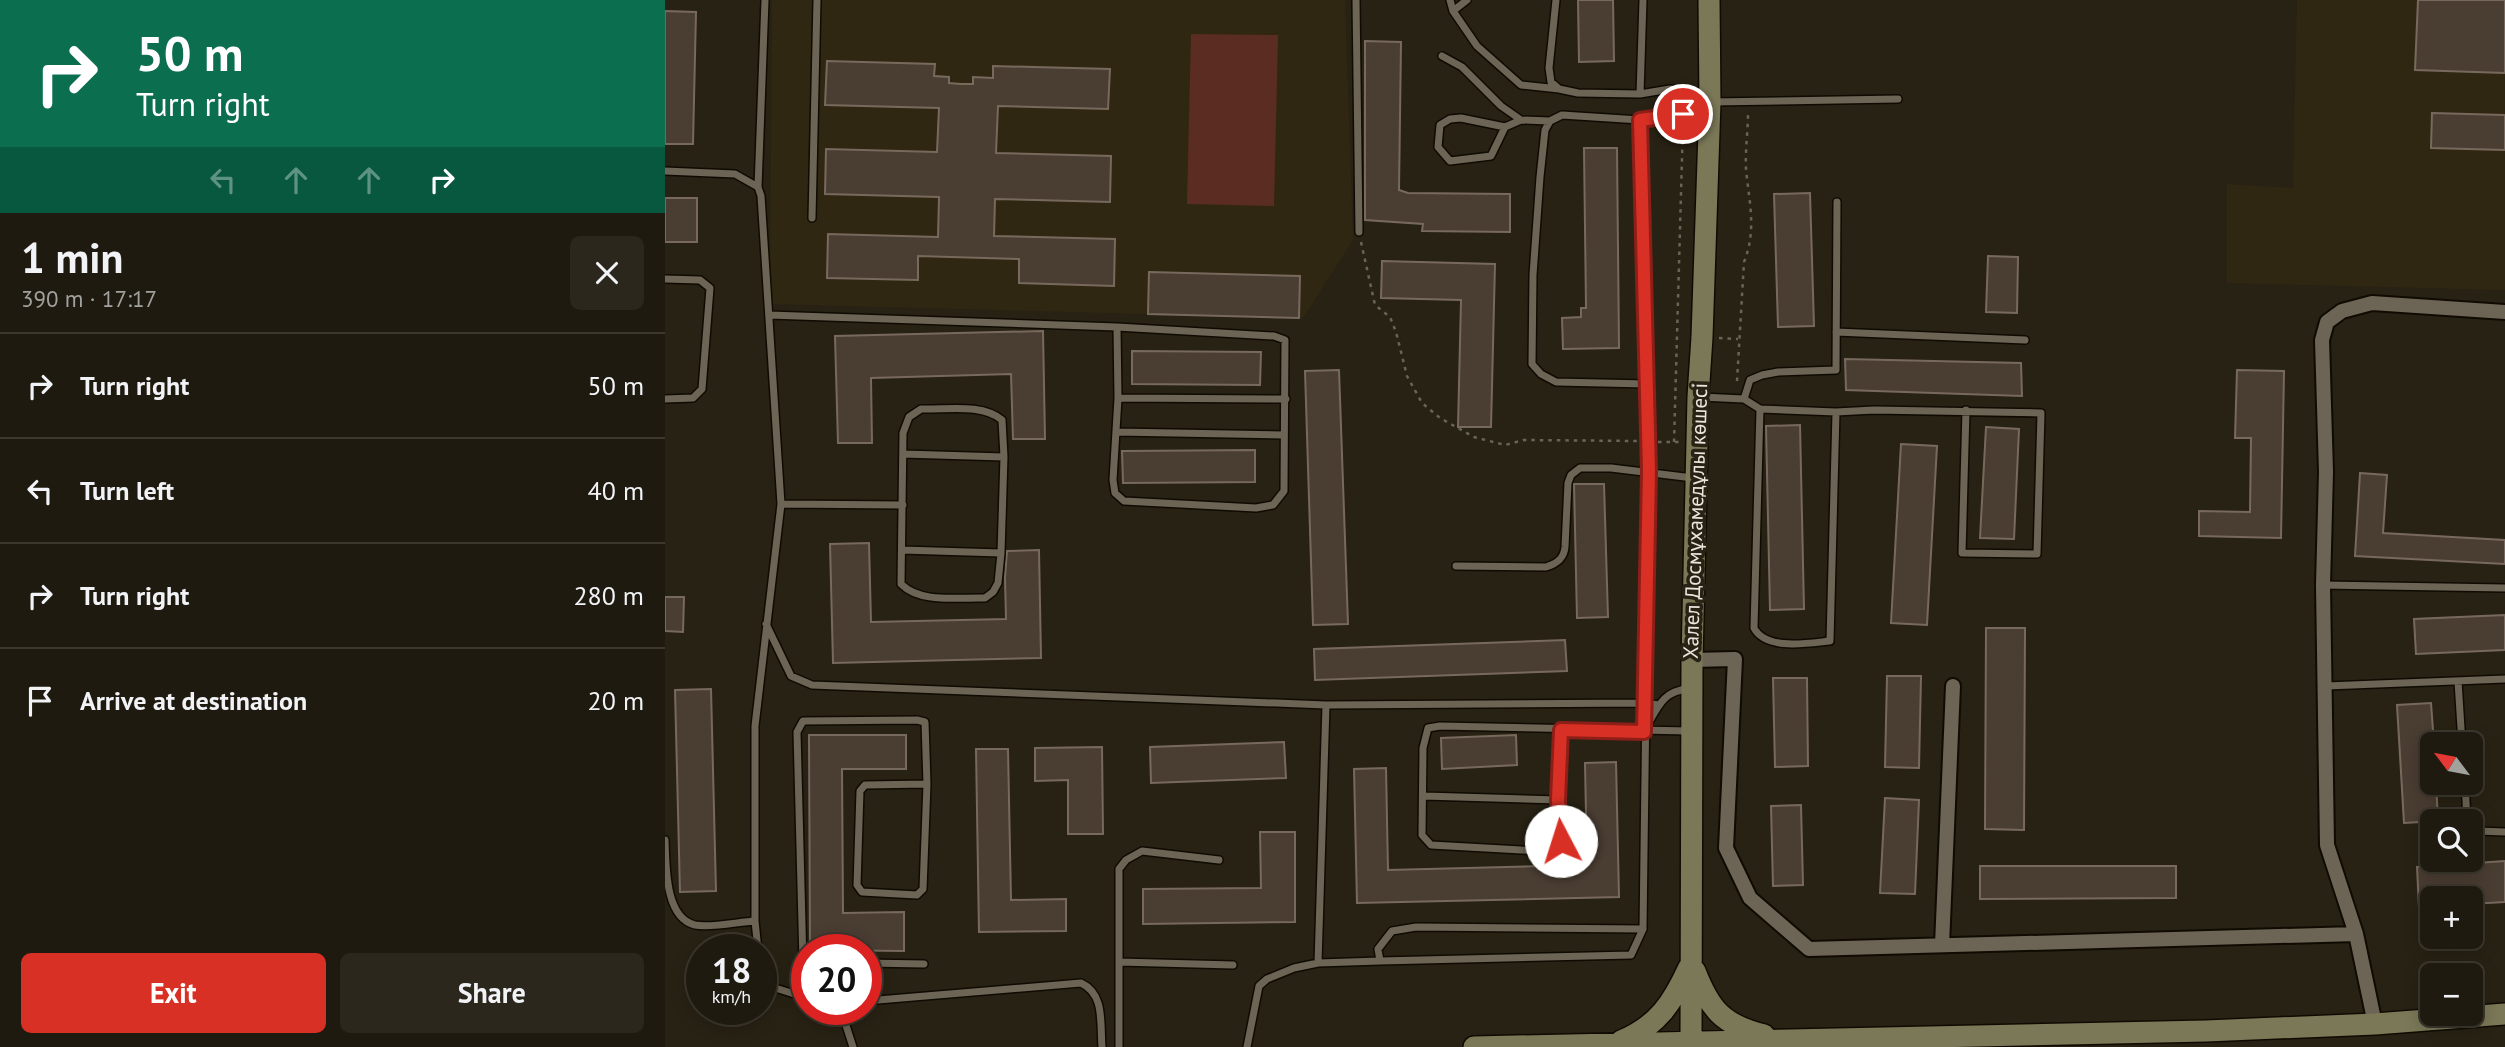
<!DOCTYPE html>
<meta charset="utf-8">
<style>
body{margin:0;font-family:"PT Sans",sans-serif;background:#2b271d;color:#f1f3f6;height:100vh;display:flex;flex-direction:column;font-size:26px;white-space:nowrap}
*{box-sizing:border-box;margin:0}
p{font-size:23px;color:#a1a19e}
.icon{flex:none;width:38px;height:38px;fill:none;stroke:currentColor;stroke-width:2;stroke-linecap:round;stroke-linejoin:round}
.map{position:relative;flex:1;overflow:hidden}
.drawer{display:flex;flex-direction:column;background:#1e1a0f;width:665px}
.drawer>*{flex:none}
.guide{background:#0b6e4f;color:#fff;overflow:hidden}
.needle{width:46px;rotate:302deg}
.fabs{position:absolute;left:1755px;top:732px;display:grid;gap:14px}
.fabs a{display:grid;place-items:center;width:63px;height:63px;border-radius:10px;background:#1e1a0f;box-shadow:0 4px 18px #0003,0 0 0 2px #3c382f;font-size:35px}
.speed{position:absolute;left:21px;top:934px;display:flex;gap:14px;font-size:35px;font-weight:700;text-align:center}
.speed>*{display:grid;place-content:center;width:91px;height:91px;border-radius:50%;background:#1e1a0f;box-shadow:0 4px 18px #0003,0 0 0 2px #3c382f;line-height:1}
.speed small{font-size:18px;font-weight:400}
.speed .limit{border:10px solid #d22;background:#fff;color:#111}
.pin{position:absolute;display:grid;place-items:center;width:60px;height:60px;color:#fff;margin:-30px;border:4px solid #fff;border-radius:50%;box-shadow:0 2px 7px #0007}
.me{position:absolute;width:77px;margin:-38px;rotate:355deg;stroke-linejoin:round;filter:drop-shadow(0 0 5px #0008)}
.turn{display:flex;align-items:center;gap:24px;height:147px;padding:0 21px;font-size:32px}
.turn .icon{width:91px;height:91px;stroke-width:2.5}
.turn b{display:block;font-size:49px;line-height:60px}
.lanes{display:flex;align-items:center;height:66px;padding:0 21px;background:#0003;justify-content:center;gap:35px;direction:ltr}
.lanes .off{opacity:.35}
.round{display:grid;place-items:center;flex:none;width:74px;height:74px;border-radius:10px;background:#2b271d}
.overview{display:flex;align-items:center;justify-content:space-between;height:119px;padding:0 21px}
h1{font-size:42px;font-weight:700;line-height:52px}
.primary-button{display:flex;gap:14px;margin-top:auto;padding:14px 21px}
.primary-button a{flex:1;height:80px;border-radius:10px;background:#d93025;color:#fff;font-size:28px;font-weight:700;line-height:80px;text-align:center}
.primary-button a+a{background:#2b271d;color:#f1f3f6}
ul{padding:0;list-style:none}
li{display:flex;align-items:center;gap:21px;height:105px;padding:0 21px;border-top:2px solid #3c382f}
li div{flex:1}
li b{display:block;font-size:26px}
li em{font-style:normal}
main{display:flex;flex:1;min-height:0}
.map>svg:first-child{display:block}
</style>
<main>
<section class="drawer">
<div class="guide">
<div class="turn"><svg class="icon" aria-label="right" viewBox="0 0 24 24"><path d="M7 20v-9h11M14 6l5 5-5 5"/></svg><div><b>50 m</b>Turn right</div></div>
<div class="lanes"><svg class="icon off" aria-label="left" viewBox="0 0 24 24"><path d="M17 20v-9H6M10 6l-5 5 5 5"/></svg><svg class="icon off" aria-label="ahead" viewBox="0 0 24 24"><path d="M12 20V5M6 11l6-6 6 6"/></svg><svg class="icon off" aria-label="ahead" viewBox="0 0 24 24"><path d="M12 20V5M6 11l6-6 6 6"/></svg><svg class="icon" aria-label="right" viewBox="0 0 24 24"><path d="M7 20v-9h11M14 6l5 5-5 5"/></svg></div>
</div>
<div class="overview"><div><h1>1 min</h1><p>390 m · 17:17</p></div><a class="round"><svg class="icon" aria-label="close" viewBox="0 0 24 24"><path d="M6 6l12 12M18 6L6 18"/></svg></a></div>
<ul>
<li><svg class="icon" aria-label="right" viewBox="0 0 24 24"><path d="M7 20v-9h11M14 6l5 5-5 5"/></svg><div><b>Turn right</b></div><em>50 m</em></li>
<li><svg class="icon" aria-label="left" viewBox="0 0 24 24"><path d="M17 20v-9H6M10 6l-5 5 5 5"/></svg><div><b>Turn left</b></div><em>40 m</em></li>
<li><svg class="icon" aria-label="right" viewBox="0 0 24 24"><path d="M7 20v-9h11M14 6l5 5-5 5"/></svg><div><b>Turn right</b></div><em>280 m</em></li>
<li><svg class="icon" aria-label="arrive" viewBox="0 0 24 24"><path d="M6 21V4h12l-3 4 3 4H6"/></svg><div><b>Arrive at destination</b></div><em>20 m</em></li>
</ul>
<div class="primary-button"><a>Exit</a><a>Share</a></div>
</section>
<div class="map">
<svg width="1840" height="1047" viewBox="0 0 1840 1047">
<rect width="100%" height="100%" fill="#282214"/>
<path fill="#302713" d="M107,0H680L688,240L638,318L105,304Z
M1632,0H1840V290L1562,283V184L1628,188Z"/>
<path fill="#5b2c21" d="M526,34L613,35L609,206L522,204Z"/>
<path fill="#4a3d32" stroke="#78695d" stroke-width="2" d="M913,0H948L949,61L914,62Z
M1753,0H1840V73L1750,70Z
M0,11L31,12L28,144H0Z
M700,41L736,42L734,190L743,193L845,194V232L757,231L758,224L700,220Z
M162,61L270,64L269,76L284,77V83L296,84H308V77L328,78V66L445,69L443,109L333,106L331,153L446,156L445,202L330,199L329,236L450,239L449,286L354,283V259L253,256V280L162,278L163,234L273,237L274,197L160,194L161,149L272,152L274,108L160,105Z
M1767,113L1840,115V150L1766,148Z
M919,148H952L954,348L898,349L897,318L916,317V308H921Z
M1145,193L1149,326L1113,327L1109,194Z
M0,198H32V242H0Z
M1323,256L1353,257L1352,313L1321,312Z
M717,261L830,264L826,427H793L796,300L716,298Z
M484,272L635,276L634,318L483,314Z
M378,331L380,439H348L346,374L206,378L207,443H173L170,336Z
M467,351L596,352L595,385L467,384Z
M1180,359L1356,363L1357,396L1181,390Z
M674,370L683,624L648,625L640,371Z
M1572,370L1619,371L1616,538L1534,536V511L1585,512L1586,438H1570Z
M1135,425L1139,609L1105,610L1101,426Z
M1321,427L1354,429L1349,539L1315,538Z
M1236,444L1272,446L1262,625L1226,623Z
M590,450V482L458,483L457,451Z
M1695,473L1722,475L1718,533L1840,540V564L1690,556Z
M909,484H939L943,617L912,618Z
M204,543L206,622L341,619L340,578L342,551L374,550L376,658L168,663L165,544Z
M0,597H19L18,632L0,631Z
M1840,615V650L1751,654L1749,619Z
M1321,628H1360L1359,830L1320,829Z
M900,640L902,671L650,680L649,649Z
M1222,676H1256L1254,768L1220,767Z
M1108,678H1142L1143,766L1110,767Z
M46,689L51,891L15,892L10,690Z
M1766,703L1769,744L1768,782H1771L1773,821L1739,823L1732,705Z
M144,735H241V769H177L178,913L239,912V951L145,950Z
M851,735L852,765L777,769L776,738Z
M619,742L621,778L486,783L485,747Z
M437,747L438,834H403V780L370,781V748Z
M311,749H343L346,900L401,899V931L314,932Z
M951,762L954,897L692,903L689,769L721,768L723,870L922,865L920,763Z
M1220,798L1254,800L1250,894L1215,893Z
M1136,805L1138,885L1108,886L1106,806Z
M595,832H630V922L478,924V889L596,888Z
M1840,861V902L1806,904V898H1768V907L1754,908L1752,867Z
M1315,866H1511V898L1315,899Z"/>
<g fill="none" stroke-linecap="round" stroke-linejoin="round">
<defs>
<path id="lane" d="M691,0L694,232
M785,0L788,11L812,46L856,85L894,89
M891,0L884,68L886,82L894,89L913,93L975,94L1005,89L1024,92L1041,100
M788,11L802,0
M777,56L797,67L836,106L856,120
M975,94L978,0
M975,120L982,384L891,382L876,374L867,364L868,275L875,177L880,130L885,121L897,115L975,120L1018,114L1045,102L1233,99
M840,127L826,156L785,161L773,147L775,125L785,119L796,118L840,127L856,120L885,121
M0,171L70,174L93,187L96,196L116,504L90,726V921L93,950
M93,187L100,0
M147,218L152,0
M0,279L35,280L45,288L37,389L28,398L0,399
M104,315L452,327L609,336L620,340L619,491L608,505L591,508L459,501L450,493L448,480L453,398L452,327
M1171,332L1360,340
M1036,397L1079,399L1095,409L1171,412L1209,410L1376,413L1372,554L1297,553L1301,410
M453,398L621,399
M1079,399L1085,380L1097,375L1113,372L1171,370L1172,202
M256,409C281,410 317,403 337,420L339,457L336,553L333,583L328,592L320,598C294,597 256,604 236,584L238,433L244,417Z
M1095,409L1089,628C1101,651 1144,643 1165,641L1171,412
M452,432L619,435
M238,454L339,457
M116,504L238,505
M237,550L336,553
M791,566L881,567C891,564 899,559 900,547L903,483L906,475L915,468H946L1028,478
M1658,585L1840,588
M101,624L126,676L147,685L661,705L979,703L994,705
M1793,681L1797,744
M1661,686L1840,679
M896,730L893,800L896,841L890,852L766,845L757,835L758,748L763,728L775,726L1025,731
M979,731C992,710 996,691 1023,689
M1800,782L1802,821
M759,796L893,800
M1806,828L1813,831L1840,832
M0,840C1,867 0,918 30,925C46,928 73,922 90,921
M715,961L713,949L727,931L751,927L978,929L984,471L982,384
M454,962L568,965
M201,963L259,964
M653,963L661,705
M96,975L104,986L142,998
M142,979L138,963L132,732L138,721L252,720L260,722L262,784L258,889L252,895L197,892L192,885L195,791L200,785L262,784
M201,1001L416,983C440,994 435,1023 437,1047
M176,1010L188,1047
M454,1047V869L461,860L477,851L554,860
M582,1047L594,986L602,979L629,968L653,963L715,961L966,955L978,929"/>
<path id="street" d="M1027,660L1070,659L1061,848L1085,898L1144,949L1691,934
M1277,945L1288,686
M1710,1024L1691,934L1662,845L1658,585L1661,472L1657,340L1662,322L1677,311L1707,303L1840,312"/>
<path id="secondary" d="M1030,971C1045,1010 1058,1025 1099,1035
M956,1041C993,1026 1008,1002 1024,967
M1026,1042L1027,660L1033,397L1037,337L1045,102L1044,0
M809,1047L1541,1031L1710,1024L1840,1014"/>
</defs>
<use href="#lane" stroke="#100b02" stroke-width="10"/>
<use href="#street" stroke="#100b02" stroke-width="18"/>
<use href="#secondary" stroke="#100b02" stroke-width="24"/>
<path stroke="#696457" stroke-width="2.5" stroke-dasharray="3.5 5" stroke-linecap="butt" d="M696,242L710,305L725,317L731,332L742,376L757,403L775,418L809,437L840,445L859,440L973,441
M1054,338L1073,339
M1072,381L1079,262C1092,229 1084,202 1081,169C1080,151 1083,131 1083,113
M993,442H1015
M1009,442L1018,123"/>
<use href="#lane" stroke="#6c6555" stroke-width="7"/>
<use href="#street" stroke="#6c6555" stroke-width="14"/>
<use href="#secondary" stroke="#7a7857" stroke-width="21"/>
</g>
<g fill="none" stroke-linecap="round" stroke-linejoin="round">
<defs>
<path id="route" d="M896,841L893,800L896,730L979,732L984,471L975,120L1018,114"/>
</defs>
<use href="#route" stroke="#8d1f18" stroke-width="18"/>
<use href="#route" stroke="#d93025" stroke-width="12"/>
</g>
<g text-anchor="middle" dominant-baseline="central" stroke-width="7" stroke-linejoin="round" paint-order="stroke">
<g font-size="21" fill="#eae6dd" stroke="#282214">
<text transform="translate(1030 521) rotate(-88)">Халел Досмұхамедұлы көшесі</text>
</g>
</g>
</svg>
<div class="fabs">
<a><svg class="needle" viewBox="-14 -14 28 28"><path d="M0-13l5 13h-10z" fill="#e53935"/><path d="M0 13l5-13h-10z" fill="#a1a19e"/></svg></a>
<a><svg class="icon" aria-label="search" viewBox="0 0 24 24"><circle cx="10" cy="10" r="6"/><path d="M15 15l6 6"/></svg></a>
<a>+</a>
<a>−</a>
</div>
<div class="speed"><div>18<small>km/h</small></div><div class="limit">20</div></div>
<div class="pin" style="left:1018px;top:114px;background:#d93025"><svg class="icon" aria-label="arrive" viewBox="0 0 24 24"><path d="M6 21V4h12l-3 4 3 4H6"/></svg></div>
<svg class="me" style="left:896px;top:841px" viewBox="-20 -20 40 40"><circle r="19" fill="#fff"/><path d="M0-13L10 11 0 6-10 11z" fill="#d93025"/></svg>
</div>
</main>
